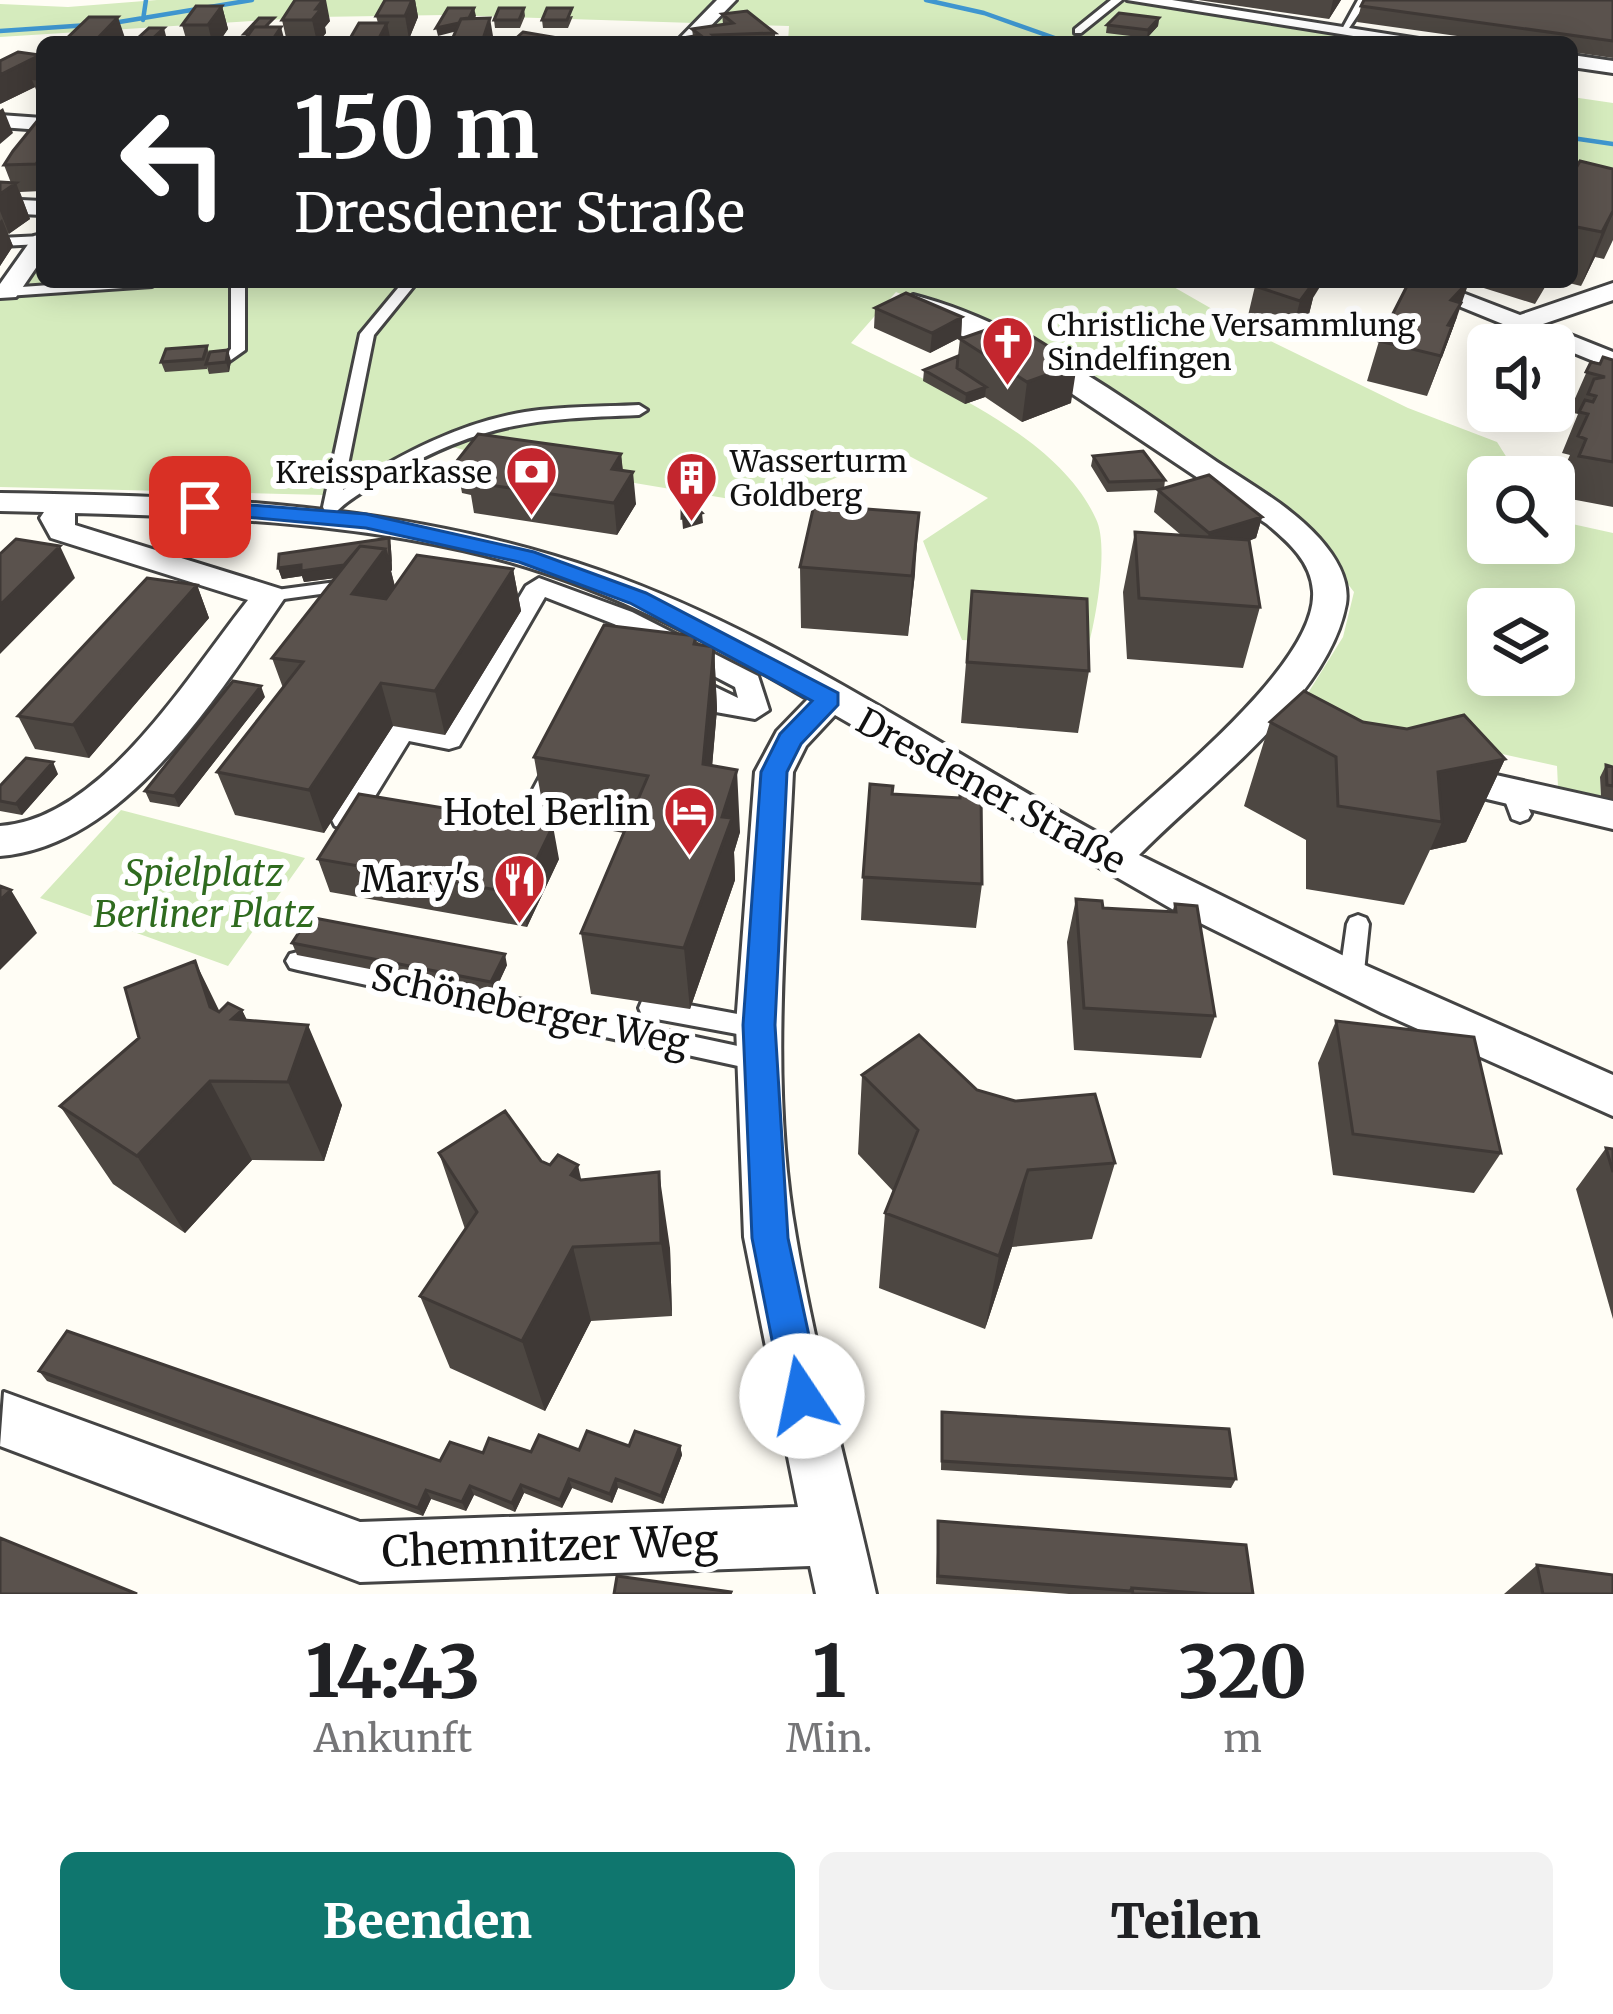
<!DOCTYPE html>
<html lang="de">
<meta charset="utf-8">
<style>
body{margin:0;font-family:Merriweather,serif;background:#f2f2f2;color:#202124;height:100vh;display:flex;flex-direction:column;font-size:45px;white-space:nowrap}
*{box-sizing:border-box;margin:0}
p{font-size:39px;color:#757577}
.icon{flex:none;width:66px;height:66px;fill:none;stroke:currentColor;stroke-width:2;stroke-linecap:round;stroke-linejoin:round}
.map{position:relative;height:1594px;overflow:hidden}
.panel{display:flex;flex-direction:column;background:#fff;flex:1}
.panel>*{flex:none}
.top-card{position:absolute;left:36px;top:36px;width:1542px;height:252px;border-radius:18px;box-shadow:0 6px 30px #0003;background:#202124;color:#fff;overflow:hidden}
.buttons{position:absolute;left:1467px;top:324px;display:grid;gap:24px}
.buttons a{display:grid;place-items:center;width:108px;height:108px;border-radius:18px;background:#fff;box-shadow:0 6px 30px #0003;font-size:60px}
.pin{position:absolute;display:grid;place-items:center;width:102px;height:102px;color:#fff;margin:-51px;border-radius:24px;box-shadow:0 6px 18px #0006}
.me{position:absolute;width:132px;margin:-66px;rotate:349deg;stroke-linejoin:round;filter:drop-shadow(0 0 9px #0008)}
.turn{display:flex;align-items:center;gap:42px;height:252px;padding:0 60px;font-size:54px}
.turn .icon{width:156px;height:156px;stroke-width:2.5}
.turn b{display:block;font-size:84px;line-height:102px}
.eta{display:flex;justify-content:space-evenly;align-items:center;height:204px;text-align:center}
.eta b{font-size:72px;font-weight:800;line-height:84px}
.button{display:flex;gap:24px;margin-top:auto;padding:24px 60px}
.button a{flex:1;height:138px;border-radius:18px;background:#0f766e;color:#fff;font-size:48px;font-weight:800;line-height:138px;text-align:center}
.button a+a{background:#f2f2f2;color:#202124}
.map>svg:first-child{display:block}
</style>
<div class="map">
<svg width="1613" height="1594" viewBox="0 0 1613 1594">
<rect width="100%" height="100%" fill="#fffdf5"/>
<path fill="#d5ebbd" fill-rule="evenodd" d="M157,0H1109L1398,42H788L789,26L445,15L316,17L0,37V4L68,7Z
M1572,97L1613,103V211L1572,200Z
M42,263V282H1165L1254,333L1408,408L1497,442L1519,477H1488V543H1554V520L1613,533V779L1600,777L1601,796L1558,787L1557,766L1298,709L1343,637L1354,592L1308,532L1072,364L896,292L851,343C932,385 1057,433 1096,519C1109,545 1096,619 1088,647L962,640L923,541L988,498L898,450L784,501H742L503,461L428,440L324,495L0,487V290L25,286ZM1488,609H1554V675H1488Z
M121,810L305,858L228,966L40,898Z"/>
<g fill="none" stroke-linecap="round" stroke-linejoin="round">
<path stroke="#3f96cf" stroke-width="4.5" d="M926,0L984,13L1066,42
M143,20L146,0
M107,24L252,0
M0,31L89,25
M1572,138L1613,144"/>
<defs>
<path id="service" d="M1111,0H1122L1081,33H1075V29Z
M1358,0H1368L1347,31H1341Z
M42,236V244L0,246V238Z
M93,282H159L152,286L7,296L0,292L7,288Z
M231,282H245V350L228,362L221,358L231,349Z
M403,282H417L374,335L343,490C400,455 458,423 525,412C563,406 601,407 639,405L647,410L639,415C536,419 483,422 391,475C373,486 352,496 337,511H325L323,507L360,334Z
M351,580L357,581V589L269,601L260,596L269,591Z
M1512,785L1519,787L1531,814L1528,819L1520,822L1512,819L1502,792Z
M1358,915L1366,918L1369,924L1363,981L1359,988L1351,990L1343,988L1339,981L1347,924L1350,918Z
M298,952L761,1051L770,1054L773,1061L770,1068L761,1071L298,970L290,968L286,961L290,954Z
M651,998L759,1018L768,1021L771,1028L768,1035L759,1038L651,1018L642,1015L639,1008L642,1001Z"/>
<path id="pedestrian" d="M539,578L632,612L758,676L769,710L755,719L699,709L695,701L615,688L528,857L517,860L335,826L331,818L392,723L441,728L526,586ZM545,597L614,624L735,687L738,698L713,686L606,669L596,672L508,836L366,811L409,741L449,749L459,746Z"/>
<path id="minor" d="M717,0H736L695,42H676Z
M1127,0H1172L1438,42H1391Z
M1572,55L1613,61V73L1572,67Z
M0,115L42,118V130L0,127Z
M0,199L42,201V215L0,213Z
M42,234V259L16,297L0,298V284L34,236Z
M1400,282H1434L1520,315L1613,283V300L1543,324L1613,352V369Z
M913,295C1022,323 1125,399 1217,462C1252,485 1291,507 1319,538C1335,556 1350,579 1346,604C1328,700 1204,788 1139,855L1342,955L1613,1075V1116L1382,1013L1172,909L835,715L806,746L793,772C786,925 769,1085 796,1237C816,1357 850,1476 876,1594H816L810,1566L360,1582L0,1446L4,1392L360,1522L798,1507L744,1237L736,1025L755,772L777,731L808,699C714,644 615,592 510,562C369,523 220,517 75,513V525L281,589L286,596C219,693 126,846 0,856V826C103,819 188,675 248,600L51,538L40,518L44,512L0,511V493C203,496 407,503 601,571C781,634 940,748 1107,838C1158,788 1318,665 1313,591C1311,561 1288,542 1267,524L1047,377L904,308L900,303Z
M1442,763L1613,801V829L1428,785L1423,776L1428,767Z"/>
</defs>
<use href="#service" stroke="#444" stroke-width="6"/>
<use href="#pedestrian" stroke="#444" stroke-width="6"/>
<use href="#minor" stroke="#444" stroke-width="6"/>
<use href="#service" fill="#fff" fill-rule="evenodd"/>
<use href="#pedestrian" fill="#fff" fill-rule="evenodd"/>
<use href="#minor" fill="#fff" fill-rule="evenodd"/>
</g>
<path fill="#4d4742" d="M385,0H415L418,17L409,39H390L378,23L376,16Z
M1198,0H1341L1329,19Z
M1613,0V58L1572,52V42H1500L1357,22L1361,6Z
M222,6L228,29L219,42H187L182,25Z
M524,8L525,16L520,28H495L494,20Z
M722,14L775,33V42H689V37L693,36L692,29L723,24Z
M573,16L568,28H543L542,20Z
M1159,18L1158,26L1147,38L1106,33L1107,25Z
M282,20L330,21L325,27L326,33L319,42H287Z
M40,55L42,61V107L35,87L0,104Z
M42,115V191L20,192L30,219L8,234L13,246L0,266V182L11,183L4,165Z
M1613,169V240L1604,259L1595,257L1581,286L1565,282H1572V175Z
M1471,282H1548L1535,304L1471,284Z
M1255,286L1313,298L1309,314L1290,339L1246,324Z
M875,308L962,317L961,337L930,353L874,328Z
M1457,317L1427,396L1367,381L1379,341Z
M960,339L1071,403L1022,422L985,397L965,404L923,381L924,370L958,356Z
M207,346L209,353L231,361L229,372L209,374L207,367V369L165,372L161,362Z
M1613,360V507L1560,497L1568,480L1560,477L1570,455L1562,453L1578,414L1569,412L1591,362L1600,364Z
M621,454L623,471L636,504L617,535L474,513L471,495L462,493L456,462Z
M1093,456L1165,480L1164,489L1262,517L1256,538L1249,541L1260,607L1243,668L1127,659L1123,592L1135,532L1181,535L1154,512L1158,490L1107,492L1091,466Z
M389,538L391,549L392,570L391,571L395,586L513,569L521,611L445,735L393,726L324,833L235,815L217,772L283,688L272,658L335,578L304,582L302,576L282,579L278,568Z
M800,567L915,573L908,636L801,628Z
M197,585L209,618L89,758L35,749L18,716Z
M972,591L1089,671L1078,733L961,723Z
M696,636L697,644L714,647L717,709L712,766L740,832L734,852L735,880L690,1009L591,994L581,933L624,833L545,819L534,757Z
M265,697L179,807L150,802L145,791Z
M1270,722H1363L1505,759L1466,842L1430,850L1404,905L1306,889V840L1244,806Z
M1606,765L1613,767V799L1601,796L1600,777Z
M58,774L22,815L0,811V786Z
M318,859H559L527,927L330,892Z
M863,877L982,884L976,928L861,920Z
M1076,899L1103,908L1172,912L1175,904L1215,1016L1201,1058L1074,1050L1067,942Z
M292,943L507,965L494,993L297,955Z
M242,1010L247,1020L342,1105L324,1161L252,1160L185,1233L113,1184L60,1106L219,1011Z
M1336,1021L1501,1153L1474,1193L1333,1175L1318,1063Z
M862,1075L977,1090L1115,1163L1092,1239L1012,1247L985,1329L879,1288L885,1213L893,1191L858,1154Z
M1606,1148L1613,1149V1319L1576,1189Z
M439,1153L541,1161L582,1180L670,1248L672,1316L591,1321L545,1411L450,1368L420,1296L465,1229Z
M39,1371L440,1461L483,1453L579,1450L629,1446H680L682,1455L663,1504L618,1488L612,1503L572,1488L562,1508L524,1493L515,1512L474,1495L466,1511L431,1499L423,1516L47,1381Z
M942,1412L1236,1479L1231,1488L941,1470Z
M938,1521L1253,1594H1069L936,1584Z
M1537,1565L1613,1594H1504Z"/>
<path fill="#3f3936" d="M323,0H326L330,21L325,27L326,33L317,42L312,20L316,9Z
M412,0H415L418,17L409,39L405,16Z
M1333,0H1341L1329,19Z
M222,6L228,29L219,42H212L208,25Z
M474,8L476,16L469,28L438,36L436,28Z
M118,17L126,41L124,42H94Z
M490,18L494,42H482Z
M1159,18L1158,26L1147,38L1148,30Z
M387,23L391,42H377Z
M281,27L285,42H271Z
M164,28L166,36L160,42H153L152,39Z
M40,55L42,61V81L32,80L35,87L0,104V75Z
M3,108L13,133L0,144V110Z
M42,156V181L36,164Z
M16,183L30,219L9,234L0,211V194Z
M1613,213L1595,257L1581,286L1602,232Z
M2,219L13,246L0,266V221Z
M1312,282H1323L1313,298L1309,314L1290,339L1300,301Z
M1468,282H1469L1457,317L1427,396L1443,350L1451,300Z
M962,317L961,337L930,353L932,333Z
M228,350L231,361L229,372L226,362Z
M1077,364L1071,403L1022,422L1027,382Z
M986,387L985,397L965,404L966,394Z
M621,454L624,486L612,469Z
M633,472L636,504L617,535L614,503Z
M702,513L703,523L683,529L682,518Z
M919,513L915,573L908,636L912,576Z
M1262,517L1256,538L1204,555L1209,533Z
M389,538L391,549L392,570L391,571L396,592L364,636L352,594L367,574L304,582L302,576L282,579L278,568Z
M60,546L75,578L0,654V605Z
M513,569L521,611L445,735L435,691Z
M197,585L209,618L89,758L73,725Z
M714,647L717,709L707,826L703,764Z
M381,683L393,726L324,833L309,790Z
M261,686L265,697L179,807L174,796Z
M1505,759L1466,842L1430,850L1442,822L1438,772Z
M53,762L58,774L22,815L16,804Z
M737,770L740,832L734,852L735,880L690,1009L684,948L722,817Z
M553,826L559,859L527,927L520,894Z
M11,890L37,933L0,970V900Z
M505,954L507,965L494,993L491,982Z
M195,961L235,1043L210,1007Z
M242,1010L275,1082L232,1019Z
M308,1025L342,1105L324,1161L288,1082Z
M210,1081L252,1160L185,1233L137,1156Z
M578,1165L595,1242L571,1175Z
M1028,1170L1012,1247L985,1329L999,1256Z
M659,1172L670,1248L672,1316L661,1243Z
M573,1247L591,1321L545,1411L522,1341Z
M680,1446L682,1455L663,1504L661,1496Z
M569,1479L572,1488L562,1508L560,1500Z
M616,1479L618,1488L612,1503L610,1494Z
M521,1485L524,1493L515,1512L512,1503Z
M470,1486L474,1495L466,1511L462,1502Z
M426,1490L431,1499L423,1516L418,1508Z"/>
<path fill="#5a524d" stroke="#3f3936" stroke-width="3" d="M295,0H323L316,9H321L312,20H282Z
M385,0H412L405,16H376Z
M1364,0H1613V41L1361,6Z
M196,6H222L208,25H182Z
M448,8H474L469,18L461,19L459,23L436,28Z
M499,8H524L519,20H494Z
M547,8H572L567,20H542Z
M747,11L775,33L713,35L722,42H695L689,37L700,35L692,29L733,23L722,14Z
M1119,13L1159,18L1148,30L1107,25Z
M89,17H118L94,42H63Z
M259,18H274L265,27H254L249,34H244Z
M490,18L482,42H451L461,19Z
M359,23H387L377,42H348Z
M254,27H281L271,42H243Z
M149,28H164L152,39L138,38Z
M523,32L581,42H512Z
M18,52L40,55L0,75V61Z
M42,115V156L36,164L4,165L13,151Z
M1580,161L1613,169V211L1602,232L1572,226V175Z
M0,182L16,183L0,194Z
M1257,282H1314L1300,301L1255,286Z
M1409,282H1468L1451,300L1461,303L1448,325L1452,326L1441,356L1379,341Z
M906,293L962,317L932,333L875,308Z
M1009,322L1077,364L1027,382L960,339Z
M207,346L203,359L161,362L166,349Z
M228,350L226,362L206,364L210,352Z
M958,356L957,368L986,387L966,394L924,370Z
M1603,357L1613,360V462L1579,456L1586,439L1578,436L1588,414L1579,412L1585,400L1593,402L1596,396L1588,394L1594,379L1605,377L1586,372L1591,362L1600,364Z
M478,434L621,454L612,469L633,472L614,503L468,482L481,465L456,462Z
M1143,451L1165,480L1109,482L1093,456Z
M1209,475L1262,517L1209,533L1158,490Z
M814,505L919,513L912,576L800,567Z
M695,506L702,513L682,518V508Z
M1135,532L1249,540L1260,607L1139,598Z
M389,538L390,560H388L385,549L360,546L344,565L301,571V565L278,568L279,554Z
M16,539L60,546L0,605V554Z
M360,546L385,549L352,594L386,599L417,555L513,569L435,691L381,683L309,790L217,772L303,662L272,658Z
M147,578L197,585L73,725L18,716Z
M972,591L1087,599L1089,671L967,662Z
M604,625L696,636L694,644L714,647L703,764L737,770L722,817L732,818L684,948L581,933L648,776L534,757Z
M233,681L261,686L174,796L145,791Z
M1304,691L1363,722L1407,729L1464,715L1505,759L1438,772L1442,822L1338,806L1336,757L1270,722Z
M26,758L53,762L16,804L0,801V786Z
M1606,765L1613,767V786L1607,785Z
M870,784L893,786L892,794L960,798V789L981,790L982,884L863,877Z
M359,794L553,826L520,894L318,859Z
M0,886L11,890L0,900Z
M1076,899L1102,901L1103,908L1176,912L1175,904L1197,906L1215,1016L1084,1008Z
M309,917L505,954L491,982L292,943Z
M195,961L210,1007L219,1012L228,1003L242,1010L232,1019L308,1025L288,1082L210,1081L137,1156L60,1106L139,1038L125,988Z
M1336,1021L1474,1037L1501,1153L1353,1134Z
M919,1035L977,1090L1015,1101L1095,1094L1115,1163L1028,1170L999,1256L885,1213L918,1130L862,1075Z
M505,1111L541,1161L550,1165L558,1155L578,1165L571,1175L581,1180L659,1172L661,1243L573,1247L522,1341L420,1296L477,1212L439,1153Z
M1606,1148L1613,1149V1172Z
M67,1331L440,1461L450,1442L483,1453L489,1438L531,1452L539,1435L579,1450L587,1431L629,1446L635,1431L680,1446L661,1496L616,1479L610,1494L569,1479L560,1500L521,1485L512,1503L470,1486L462,1502L426,1490L418,1508L39,1371Z
M942,1412L1229,1429L1236,1479L942,1461Z
M938,1521L1246,1545L1253,1594H1211L1132,1588L1130,1591L938,1576Z
M0,1538L137,1594H0Z
M1537,1565L1613,1575V1594H1543Z
M617,1576L731,1592L730,1594H614Z
M1132,1588L1211,1594H1133Z"/>
<path fill="#1a73e8" stroke="#114b97" stroke-width="3" d="M200,501L366,514L534,552L646,593L838,693V705L801,744L787,772L775,1025L788,1238L822,1396L816,1410L802,1415L788,1410L783,1396L752,1238L743,1025L761,772L780,734L812,701L630,603L519,562L366,528L192,512L189,507Z"/>
<defs>
<symbol id="church-pin" viewBox="-11 -11 22 30"><path d="M0 17L-7.5 6A9.5 9.5 0 1 1 7.5 6Z" fill="#c4262e" stroke="#fff"/><path d="M-1.2-6h2.4v3.5h3.3v2.4h-3.3V6h-2.4V-.1h-3.3v-2.4h3.3Z" fill="#fff"/></symbol>
<symbol id="bank-pin" viewBox="-11 -11 22 30"><path d="M0 17L-7.5 6A9.5 9.5 0 1 1 7.5 6Z" fill="#c4262e" stroke="#fff"/><path d="M-6-4H6V4H-6ZM0-2.3a2.3 2.3 0 1 0 0 4.6a2.3 2.3 0 1 0 0-4.6Z" fill="#fff"/></symbol>
<symbol id="building-pin" viewBox="-11 -11 22 30"><path d="M0 17L-7.5 6A9.5 9.5 0 1 1 7.5 6Z" fill="#c4262e" stroke="#fff"/><path d="M-4-6H4V6H1V3H-1V6H-4ZM-2.5-4.3h1.7v1.8h-1.7ZM.8-4.3h1.7v1.8H.8ZM-2.5-1h1.7V.8h-1.7ZM.8-1h1.7V.8H.8Z" fill="#fff"/></symbol>
<symbol id="hotel-pin" viewBox="-11 -11 22 30"><path d="M0 17L-7.5 6A9.5 9.5 0 1 1 7.5 6Z" fill="#c4262e" stroke="#fff"/><path d="M-6-4.5h1.5V1H6V5H4.5V3h-9V5H-6ZM-4 0a1.8 1.8 0 1 1 3.6 0ZM.5 0V-2.5h3Q6-2.5 6 0Z" fill="#fff"/></symbol>
<symbol id="restaurant-pin" viewBox="-11 -11 22 30"><path d="M0 17L-7.5 6A9.5 9.5 0 1 1 7.5 6Z" fill="#c4262e" stroke="#fff"/><path d="M-5-6h1v4h1v-4h1v4h1v-4h1v5L-1.5 .5V6h-2V.5L-5-1ZM5-6V6H3V1.5H1.5Q1.5-4 5-6Z" fill="#fff"/></symbol>
</defs>
<g fill-rule="evenodd">
<use href="#church-pin" x="978" y="312" width="59" height="81"/>
<use href="#bank-pin" x="502" y="442" width="59" height="81"/>
<use href="#building-pin" x="662" y="448" width="59" height="81"/>
<use href="#hotel-pin" x="660" y="782" width="59" height="81"/>
<use href="#restaurant-pin" x="490" y="850" width="59" height="81"/>
</g>
<g text-anchor="middle" dominant-baseline="central" stroke-width="12" stroke-linejoin="round" paint-order="stroke">
<g font-size="30" fill="#111" stroke="#fff" text-anchor="start">
<text x="1047" y="325">Christliche Versammlung<tspan x="1047" dy="34">Sindelfingen</tspan></text>
<text x="730" y="461">Wasserturm<tspan x="730" dy="34">Goldberg</tspan></text>
<text x="492" y="472" text-anchor="end">Kreissparkasse</text>
</g>
<g font-size="36" fill="#111" stroke="#fff">
<text transform="translate(991 791) rotate(29)">Dresdener Straße</text>
<text transform="translate(530 1010) rotate(12)">Schöneberger Weg</text>
</g>
<g font-size="36" fill="#111" stroke="#fff" text-anchor="end">
<text x="650" y="812">Hotel Berlin</text>
<text x="480" y="879">Mary's</text>
</g>
<g font-size="36" font-style="italic" fill="#2f6b1f" stroke="#fff">
<text x="204" y="873">Spielplatz<tspan x="204" dy="41">Berliner Platz</tspan></text>
</g>
<g font-size="42" fill="#111" stroke="#fff">
<text transform="translate(550 1546) rotate(-2)">Chemnitzer Weg</text>
</g>
</g>
</svg>
<div class="buttons">
<a><svg class="icon" aria-label="sound" viewBox="0 0 24 24"><path d="M4 9h4l5-4v14l-5-4H4zM17 9q2 3 0 6"/></svg></a>
<a><svg class="icon" aria-label="search" viewBox="0 0 24 24"><circle cx="10" cy="10" r="6"/><path d="M15 15l6 6"/></svg></a>
<a><svg class="icon" aria-label="layers" viewBox="0 0 24 24"><path d="M12 4l9 5-9 5-9-5zM3 14l9 5 9-5"/></svg></a>
</div>
<div class="pin" style="left:200px;top:507px;background:#d93025"><svg class="icon" aria-label="arrive" viewBox="0 0 24 24"><path d="M6 21V4h12l-3 4 3 4H6"/></svg></div>
<svg class="me" style="left:802px;top:1396px" viewBox="-20 -20 40 40"><circle r="19" fill="#fff"/><path d="M0-13L10 11 0 6-10 11z" fill="#1a73e8"/></svg>
<div class="top-card">
<div class="turn"><svg class="icon" aria-label="left" viewBox="0 0 24 24"><path d="M17 20v-9H6M10 6l-5 5 5 5"/></svg><div><b>150 m</b>Dresdener Straße</div></div>
</div>
</div>
<section class="panel">
<div class="eta">
<div><b>14:43</b><p>Ankunft</p></div>
<div><b>1</b><p>Min.</p></div>
<div><b>320</b><p>m</p></div>
</div>
<div class="button"><a>Beenden</a><a>Teilen</a></div>
</section>
